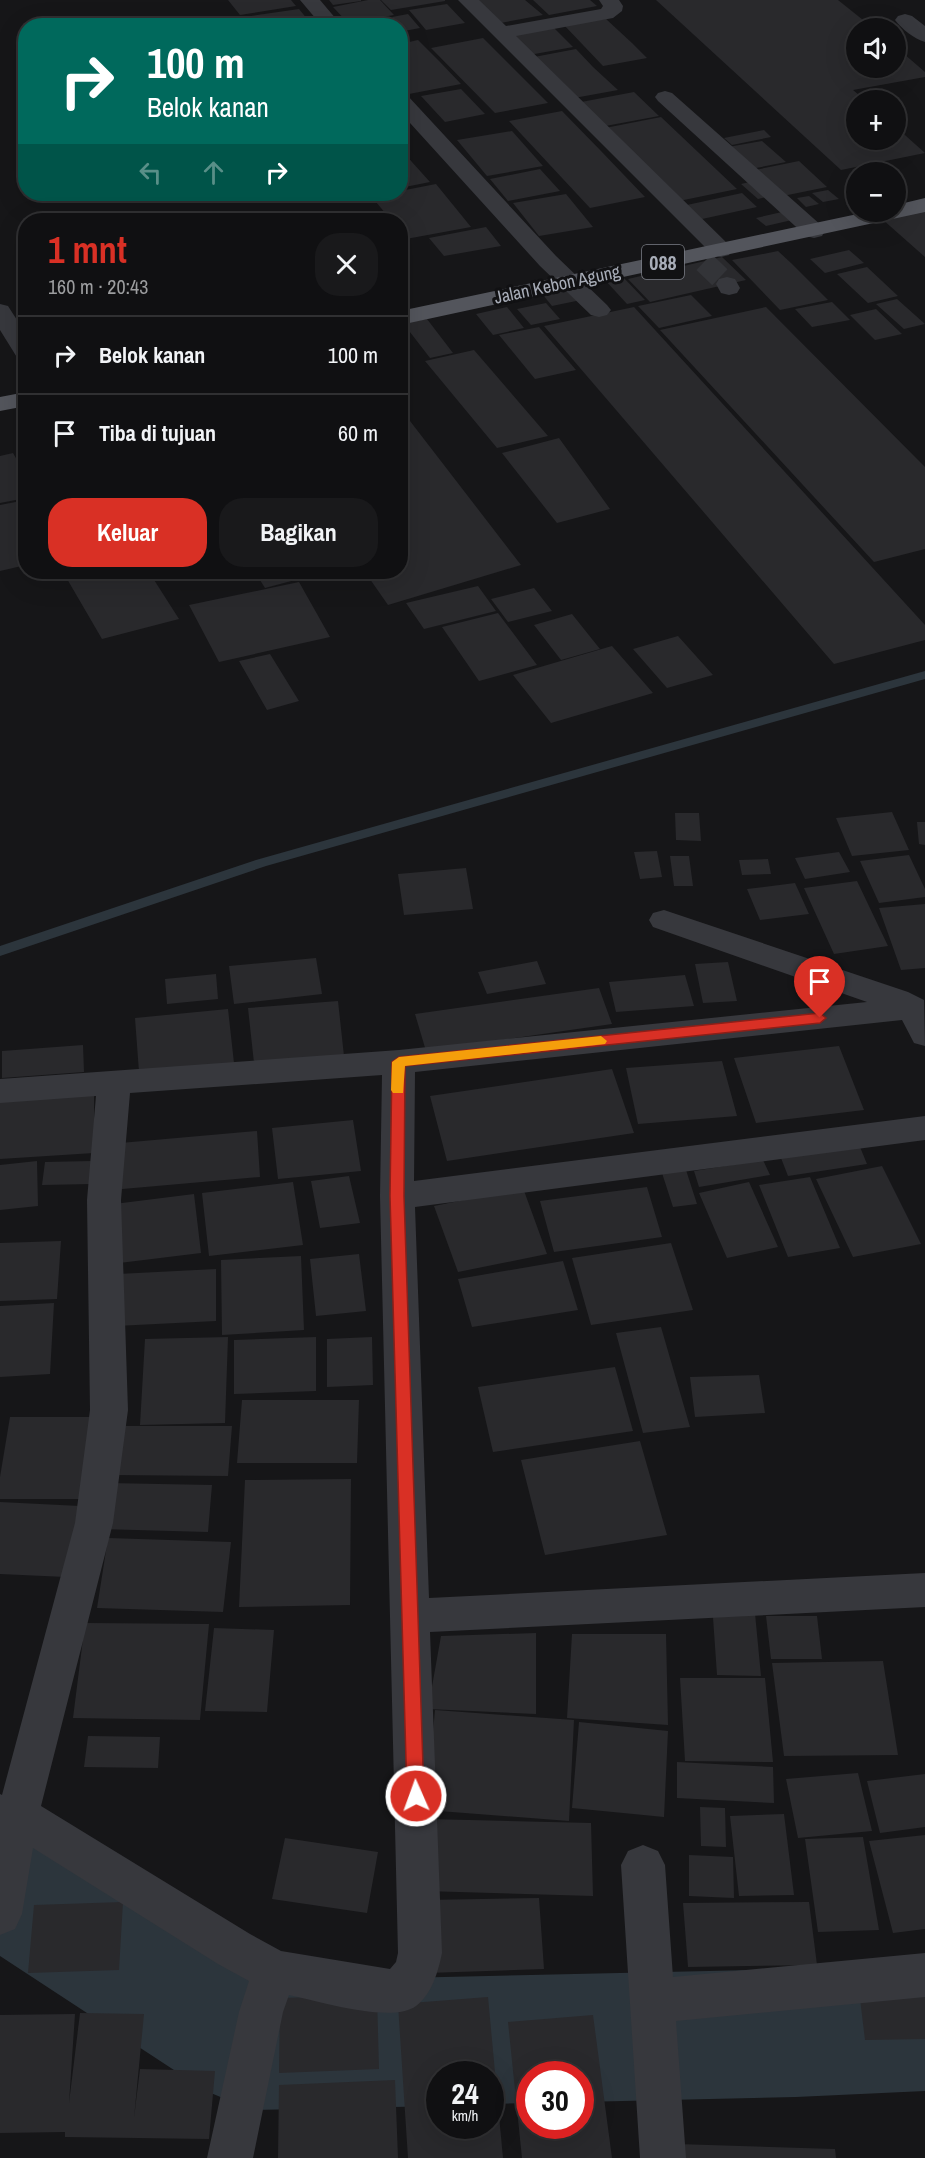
<!DOCTYPE html>
<html lang="id">
<meta charset="utf-8">
<style>
body{margin:0;font-family:"Archivo Narrow",sans-serif;background:#19191b;color:#f1f3f6;height:100vh;display:flex;flex-direction:column;font-size:22px;white-space:nowrap}
*{box-sizing:border-box;margin:0}
p{font-size:20px;color:#9c9d9f}
.icon{flex:none;width:33px;height:33px;fill:none;stroke:currentColor;stroke-width:2;stroke-linecap:round;stroke-linejoin:round}
.map{position:relative;flex:1;overflow:hidden}
.drawer{position:absolute;left:18px;top:213px;width:390px;height:366px;display:flex;flex-direction:column;background:#101012;border-radius:24px;box-shadow:0 6px 24px #0002,0 0 0 2px #303032}
.drawer>*{flex:none}
.top-card{position:absolute;left:18px;top:18px;width:390px;height:183px;border-radius:24px;box-shadow:0 6px 24px #0002,0 0 0 2px #303032;background:#00695c;color:#fff;overflow:hidden}
.controls{position:absolute;left:846px;top:18px;display:grid;gap:12px}
.controls a{display:grid;place-items:center;width:60px;height:60px;border-radius:50%;background:#101012;box-shadow:0 6px 24px #0002,0 0 0 2px #303032;font-size:30px}
.speed{position:absolute;left:426px;top:2061px;display:flex;gap:12px;font-size:30px;font-weight:700;text-align:center}
.speed>*{display:grid;place-content:center;width:78px;height:78px;border-radius:50%;background:#101012;box-shadow:0 6px 24px #0002,0 0 0 2px #303032;line-height:1}
.speed small{font-size:15px;font-weight:400}
.speed .limit{border:9px solid #d22;background:#fff;color:#111}
.pin{position:absolute;display:grid;place-items:center;width:51px;height:51px;color:#fff;margin:-62px -26px;border-radius:50% 50% 50% 0;rotate:-45deg;box-shadow:0 0 6px #0007}
.pin .icon{rotate:45deg}
.me{position:absolute;width:66px;margin:-33px;rotate:358deg;stroke-linejoin:round;filter:drop-shadow(0 0 4px #0008)}
.turn{display:flex;align-items:center;gap:21px;height:126px;padding:0 30px;font-size:27px}
.turn .icon{width:78px;height:78px;stroke-width:2.5}
.turn b{display:block;font-size:42px;line-height:51px}
.lanes{display:flex;align-items:center;height:57px;padding:0 30px;background:#0003;justify-content:center;gap:30px;direction:ltr}
.lanes .off{opacity:.35}
.round{display:grid;place-items:center;flex:none;width:63px;height:63px;border-radius:24px;background:#19191b}
.headline{display:flex;align-items:center;justify-content:space-between;height:102px;padding:0 30px}
h1{font-size:36px;font-weight:800;line-height:45px;color:#d93025}
.primary-button{display:flex;gap:12px;margin-top:auto;padding:12px 30px}
.primary-button a{flex:1;height:69px;border-radius:24px;background:#d93025;color:#fff;font-size:24px;font-weight:800;line-height:69px;text-align:center}
.primary-button a+a{background:#19191b;color:#f1f3f6}
ul{padding:0;list-style:none}
li{display:flex;align-items:center;gap:18px;height:78px;padding:0 30px;border-top:2px solid #303032}
li div{flex:1}
li b{display:block;font-size:22px}
li em{font-style:normal}
.map>svg:first-child{display:block}
</style>
<div class="map">
<svg width="925" height="2158" viewBox="0 0 925 2158">
<rect width="100%" height="100%" fill="#161618"/>
<g fill="none" stroke-linecap="round" stroke-linejoin="round">
<path fill="#2c353c" fill-rule="evenodd" d="M925,671V679L266,866L0,956V946L256,860Z"/>
<path fill="#2c353c" fill-rule="evenodd" d="M0,1827L44,1845L267,1981L796,1969L925,1963V2091L796,2097L580,2102V2074H530V2103L490,2104V2074H440V2106L252,2110L206,2091L0,1956Z"/>
</g>
<path fill="#29292c" fill-rule="evenodd" d="M228,0H291L296,6L240,15Z
M329,0H361V1L333,5Z
M368,0H380L394,15L348,23L333,7Z
M381,0H445V1L391,10Z
M474,0H525L543,15L495,24Z
M533,0H590L597,6L549,15Z
M656,0H838L873,28H856V68H896V47L925,72V77L853,90L865,100H856V140H896V127L925,153L841,170Z
M447,4L465,23L426,30L409,10Z
M299,9L312,25L235,26L231,19Z
M408,14L420,28L404,31L392,17Z
M387,19L394,26H356V24Z
M606,19L632,43L647,58L603,66L564,25Z
M552,26L573,47L529,55L508,34Z
M483,38L548,103L495,113L431,48Z
M418,40L440,62L461,84L409,94L400,85V44Z
M576,49L593,67L618,90L574,98L534,57Z
M461,89L485,114L445,122L421,96Z
M634,92L659,116L600,127L576,103Z
M562,111L601,151L645,197L590,208L509,121Z
M661,117L737,189L679,201L605,128Z
M764,130L771,137L732,145L724,138Z
M512,131L543,166L487,176L457,140Z
M762,141L786,162L751,169L728,147Z
M403,152L430,182L400,188V153Z
M799,161L827,187L778,197L750,171Z
M540,169L560,191L508,201L490,179Z
M754,181L771,196L758,199L741,184Z
M436,184L471,227L406,239L400,233V220H391L371,196L400,194V191Z
M828,190L839,199L823,202L812,193Z
M742,193L757,207L702,219L687,205Z
M566,194L593,227L539,236L513,203Z
M809,196L819,204L806,207L797,198Z
M925,210V257L882,219Z
M782,212L792,220L766,226L756,218Z
M486,227L501,246L444,256L429,238Z
M849,250L864,263L825,273L810,259Z
M778,251L791,263L828,300L780,310L732,260Z
M722,257L746,280L650,302L628,279Z
M867,267L898,296L868,303L837,274Z
M622,276L645,300L627,304L605,280Z
M571,289L581,300L552,306L543,295Z
M691,295L712,316L659,328L638,306Z
M897,299L925,324L904,329L876,304Z
M832,302L850,320L812,327L795,309Z
M546,303L560,319L531,325L517,309Z
M507,307L524,328L493,335L476,314Z
M634,307L925,625V640L834,664L544,326Z
M766,307L925,467V549L874,562L660,330Z
M876,309L902,334L875,340L850,315Z
M427,319L453,353L430,358L403,323Z
M539,327L576,370L535,379L499,335Z
M474,350L548,436L497,448L425,361Z
M400,408L521,565L388,605L365,572H400Z
M559,438L610,509L557,523L502,453Z
M13,453L26,476V498L0,503V456Z
M26,500V565L0,571V505Z
M63,572H149L179,619L102,639Z
M255,572H325L265,588Z
M299,582L330,637L219,662L189,605Z
M478,586L496,611L424,629L406,603Z
M534,588L552,611L508,622L491,599Z
M498,613L537,665L479,681L442,627Z
M572,614L600,649L561,660L534,625Z
M678,636L713,675L667,688L633,649Z
M612,646L653,693L551,723L513,675Z
M270,654L299,701L267,710L239,661Z
M892,812L909,850L852,856L836,818Z
M675,813H699L701,841L676,840Z
M917,822H925V845L919,844Z
M657,851L662,877L640,879L634,852Z
M839,852L850,872L805,879L795,858Z
M909,855L925,889V897L879,903L860,861Z
M670,856H689L693,886H674Z
M768,859L771,874L742,875L739,860Z
M466,868L473,909L404,915L398,874Z
M857,881L888,946L834,954L804,888Z
M795,883L809,914L760,920L747,889Z
M925,904V968L901,970L879,908Z
M316,958L322,994L234,1004L229,966Z
M537,961L546,984L487,994L478,972Z
M728,962L737,1001L703,1003L695,964Z
M216,974L218,999L167,1004L165,979Z
M685,975L694,1006L616,1012L609,982Z
M599,988L612,1024L426,1051L415,1014Z
M338,1001L344,1056L254,1063L248,1008Z
M228,1009L234,1063L139,1072L135,1018Z
M83,1045L84,1072L2,1078V1051Z
M839,1046L864,1110L756,1123L734,1058Z
M722,1061L737,1116L638,1124L626,1068Z
M612,1069L634,1133L447,1161L430,1096Z
M94,1091V1153L0,1159V1097Z
M353,1120L361,1171L278,1179L272,1128Z
M257,1131L260,1177L111,1190L109,1144Z
M860,1147L867,1164L788,1176L781,1158Z
M763,1160L770,1175L699,1187L694,1171Z
M37,1161L38,1206L0,1210V1165Z
M92,1161L91,1184L42,1185L45,1162Z
M882,1166L921,1244L853,1257L816,1179Z
M686,1170L697,1204L673,1207L662,1173Z
M349,1176L360,1223L320,1228L311,1181Z
M810,1177L840,1248L788,1257L759,1185Z
M293,1182L303,1245L209,1256L202,1193Z
M749,1182L778,1247L727,1258L699,1193Z
M647,1187L662,1237L554,1252L540,1201Z
M523,1188L547,1254L458,1272L434,1206Z
M194,1194L201,1253L111,1264L106,1205Z
M61,1241L57,1299L0,1301V1243Z
M671,1243L693,1310L591,1325L572,1258Z
M359,1254L366,1311L316,1316L310,1259Z
M301,1256L304,1330L222,1335L221,1260Z
M563,1261L578,1310L472,1327L458,1279Z
M216,1269V1321L116,1326L118,1274Z
M54,1303L50,1374L0,1377V1306Z
M661,1327L690,1427L643,1433L616,1333Z
M228,1337L225,1423L140,1425L145,1339Z
M316,1337V1391L234,1394V1340Z
M372,1337L373,1385L327,1387V1339Z
M615,1367L633,1431L493,1452L478,1387Z
M759,1375L765,1413L695,1417L690,1377Z
M242,1400H359L357,1463H237Z
M10,1417H106L95,1499H0V1477Z
M117,1426H232L228,1476L112,1475Z
M640,1441L667,1535L545,1555L521,1460Z
M351,1479L350,1605L239,1607L245,1480Z
M107,1483L212,1485L208,1532L100,1529Z
M0,1502L80,1506L66,1577L0,1574Z
M108,1538L231,1542L223,1612L97,1608Z
M712,1603H754L761,1676L717,1675Z
M766,1616H817L822,1659H771Z
M85,1623L209,1624L200,1720L73,1718Z
M214,1628L274,1630L267,1712L205,1711Z
M536,1633V1714L428,1709L441,1636Z
M572,1634H666L668,1725L567,1718Z
M883,1661L898,1755L784,1756L772,1663Z
M680,1678H765L773,1762L685,1761Z
M435,1710L574,1720L569,1821L426,1810Z
M579,1722L668,1731L664,1817L572,1808Z
M88,1736L160,1737L158,1768L84,1767Z
M677,1762L773,1767L774,1803L677,1798Z
M858,1773L872,1831L798,1838L786,1779Z
M925,1774V1827L880,1833L867,1781Z
M700,1807L725,1808L726,1847L701,1846Z
M784,1814L794,1895L739,1896L730,1816Z
M427,1819L591,1823L593,1896L424,1891Z
M925,1835V1929L893,1933L869,1841Z
M863,1837L879,1930L818,1932L805,1839Z
M285,1838L378,1852L367,1913L272,1899Z
M689,1855L733,1857L734,1898L689,1896Z
M539,1898L544,1969L427,1973L425,1900Z
M123,1902L119,1970L28,1973L34,1905Z
M809,1902L817,1965L688,1967L683,1903Z
M925,1981V2039L865,2040L858,1982Z
M377,1995L379,2069L279,2073L280,1998Z
M488,1997L503,2158H408L398,2004ZM440,2074H490V2126H440Z
M80,2013L144,2014L134,2118L140,2069L215,2071L209,2139L65,2137V2132L0,2133V2015L75,2014L69,2103Z
M593,2015L612,2158H522L508,2022ZM530,2074H580V2126H530Z
M395,2080L398,2158H278L279,2085Z
M677,2144L835,2149L836,2158H677Z"/>
<g fill="none" stroke-linecap="round" stroke-linejoin="round">
<path stroke="#333438" stroke-width="22" stroke-dasharray="22 10" stroke-linecap="butt" d="M704,262L727,284"/>
<path fill="#37383d" fill-rule="evenodd" d="M300,0H320L342,26H322Z
M458,0H479L506,26L601,9L603,6L599,0H619L623,6L622,11L613,18L516,36L729,245L732,250L729,255L721,257L713,255Z
M905,14L912,16L925,26V42C914,39 902,29 895,20L898,16Z
M665,91L672,93L822,226L825,231L822,236L814,238L806,236L658,101L655,97L658,93Z
M400,93L407,95L556,256L607,305L611,310L607,315L599,317L591,315L540,266L400,112Z
M727,277L735,279L740,288L737,293L729,295L721,293L716,284L719,279Z
M0,304L8,306L26,334V361L18,359L0,330Z
M664,910L908,992L924,1000L925,1046L914,1043L902,1020L415,1072L414,1181L925,1116V1140L415,1207L429,1598L925,1573V1607L430,1632L442,1953C438,1972 432,1994 416,2006C392,2024 318,2001 289,1995L283,2012L253,2158H207L239,2012L249,1981L218,1964L33,1848L22,1914L15,1929L0,1935V1794L2,1795L75,1523L90,1410L87,1200L96,1096L0,1103V1079L399,1050L867,1002L653,927L649,920L653,913ZM382,1075L380,1196L398,1953L396,1962L390,1969L281,1951L250,1934L41,1806L113,1523L128,1410L121,1200L130,1093Z
M643,1845L658,1851L665,1865L673,1977L925,1953V1997L676,2021L686,2158H640L621,1865L628,1851Z"/>
<path fill="#53555c" fill-rule="evenodd" d="M925,198V212L400,325V311L867,212H896V205Z
M26,392V406L0,411V397Z"/>
</g>
<path fill="#d93025" stroke="#8d1f18" stroke-width="1.5" d="M820,1013L826,1018L820,1023L405,1066L404,1196L424,1796L422,1801L416,1804L409,1801L407,1796L390,1196L392,1062L399,1057Z"/>
<path fill="#f59e0b" d="M601,1036L607,1041L605,1044L405,1066L403,1093H393L391,1090L392,1062L399,1057Z"/>
<g text-anchor="middle" dominant-baseline="central" stroke-width="6" stroke-linejoin="round" paint-order="stroke">
<g font-size="18" fill="#a8adb8" stroke="#111113">
<text transform="translate(557 284) rotate(-12)">Jalan Kebon Agung</text>
</g>
<rect fill="#111113" stroke="#7b7e86" stroke-width="1.5" x="642" y="245" width="42" height="34" rx="4.5"/>
<g font-size="20" font-weight="bold" fill="#a8adb8">
<text x="663" y="262">088</text>
</g>
</g>
</svg>
<div class="controls">
<a><svg class="icon" aria-label="sound" viewBox="0 0 24 24"><path d="M4 9h4l5-4v14l-5-4H4zM17 9q2 3 0 6"/></svg></a>
<a>+</a>
<a>−</a>
</div>
<div class="speed"><div>24<small>km/h</small></div><div class="limit">30</div></div>
<div class="pin" style="left:820px;top:1018px;background:#d93025"><svg class="icon" aria-label="arrive" viewBox="0 0 24 24"><path d="M6 21V4h12l-3 4 3 4H6"/></svg></div>
<svg class="me" style="left:416px;top:1796px" viewBox="-20 -20 40 40"><circle r="17" fill="#d93025" stroke="#fff" stroke-width="3"/><path d="M0-11L8 9 0 5-8 9z" fill="#fff"/></svg>
<div class="top-card">
<div class="turn"><svg class="icon" aria-label="right" viewBox="0 0 24 24"><path d="M7 20v-9h11M14 6l5 5-5 5"/></svg><div><b>100 m</b>Belok kanan</div></div>
<div class="lanes"><svg class="icon off" aria-label="left" viewBox="0 0 24 24"><path d="M17 20v-9H6M10 6l-5 5 5 5"/></svg><svg class="icon off" aria-label="ahead" viewBox="0 0 24 24"><path d="M12 20V5M6 11l6-6 6 6"/></svg><svg class="icon" aria-label="right" viewBox="0 0 24 24"><path d="M7 20v-9h11M14 6l5 5-5 5"/></svg></div>
</div>
<section class="drawer">
<div class="headline"><div><h1>1 mnt</h1><p>160 m · 20:43</p></div><a class="round"><svg class="icon" aria-label="close" viewBox="0 0 24 24"><path d="M6 6l12 12M18 6L6 18"/></svg></a></div>
<ul>
<li><svg class="icon" aria-label="right" viewBox="0 0 24 24"><path d="M7 20v-9h11M14 6l5 5-5 5"/></svg><div><b>Belok kanan</b></div><em>100 m</em></li>
<li><svg class="icon" aria-label="arrive" viewBox="0 0 24 24"><path d="M6 21V4h12l-3 4 3 4H6"/></svg><div><b>Tiba di tujuan</b></div><em>60 m</em></li>
</ul>
<div class="primary-button"><a>Keluar</a><a>Bagikan</a></div>
</section>
</div>
